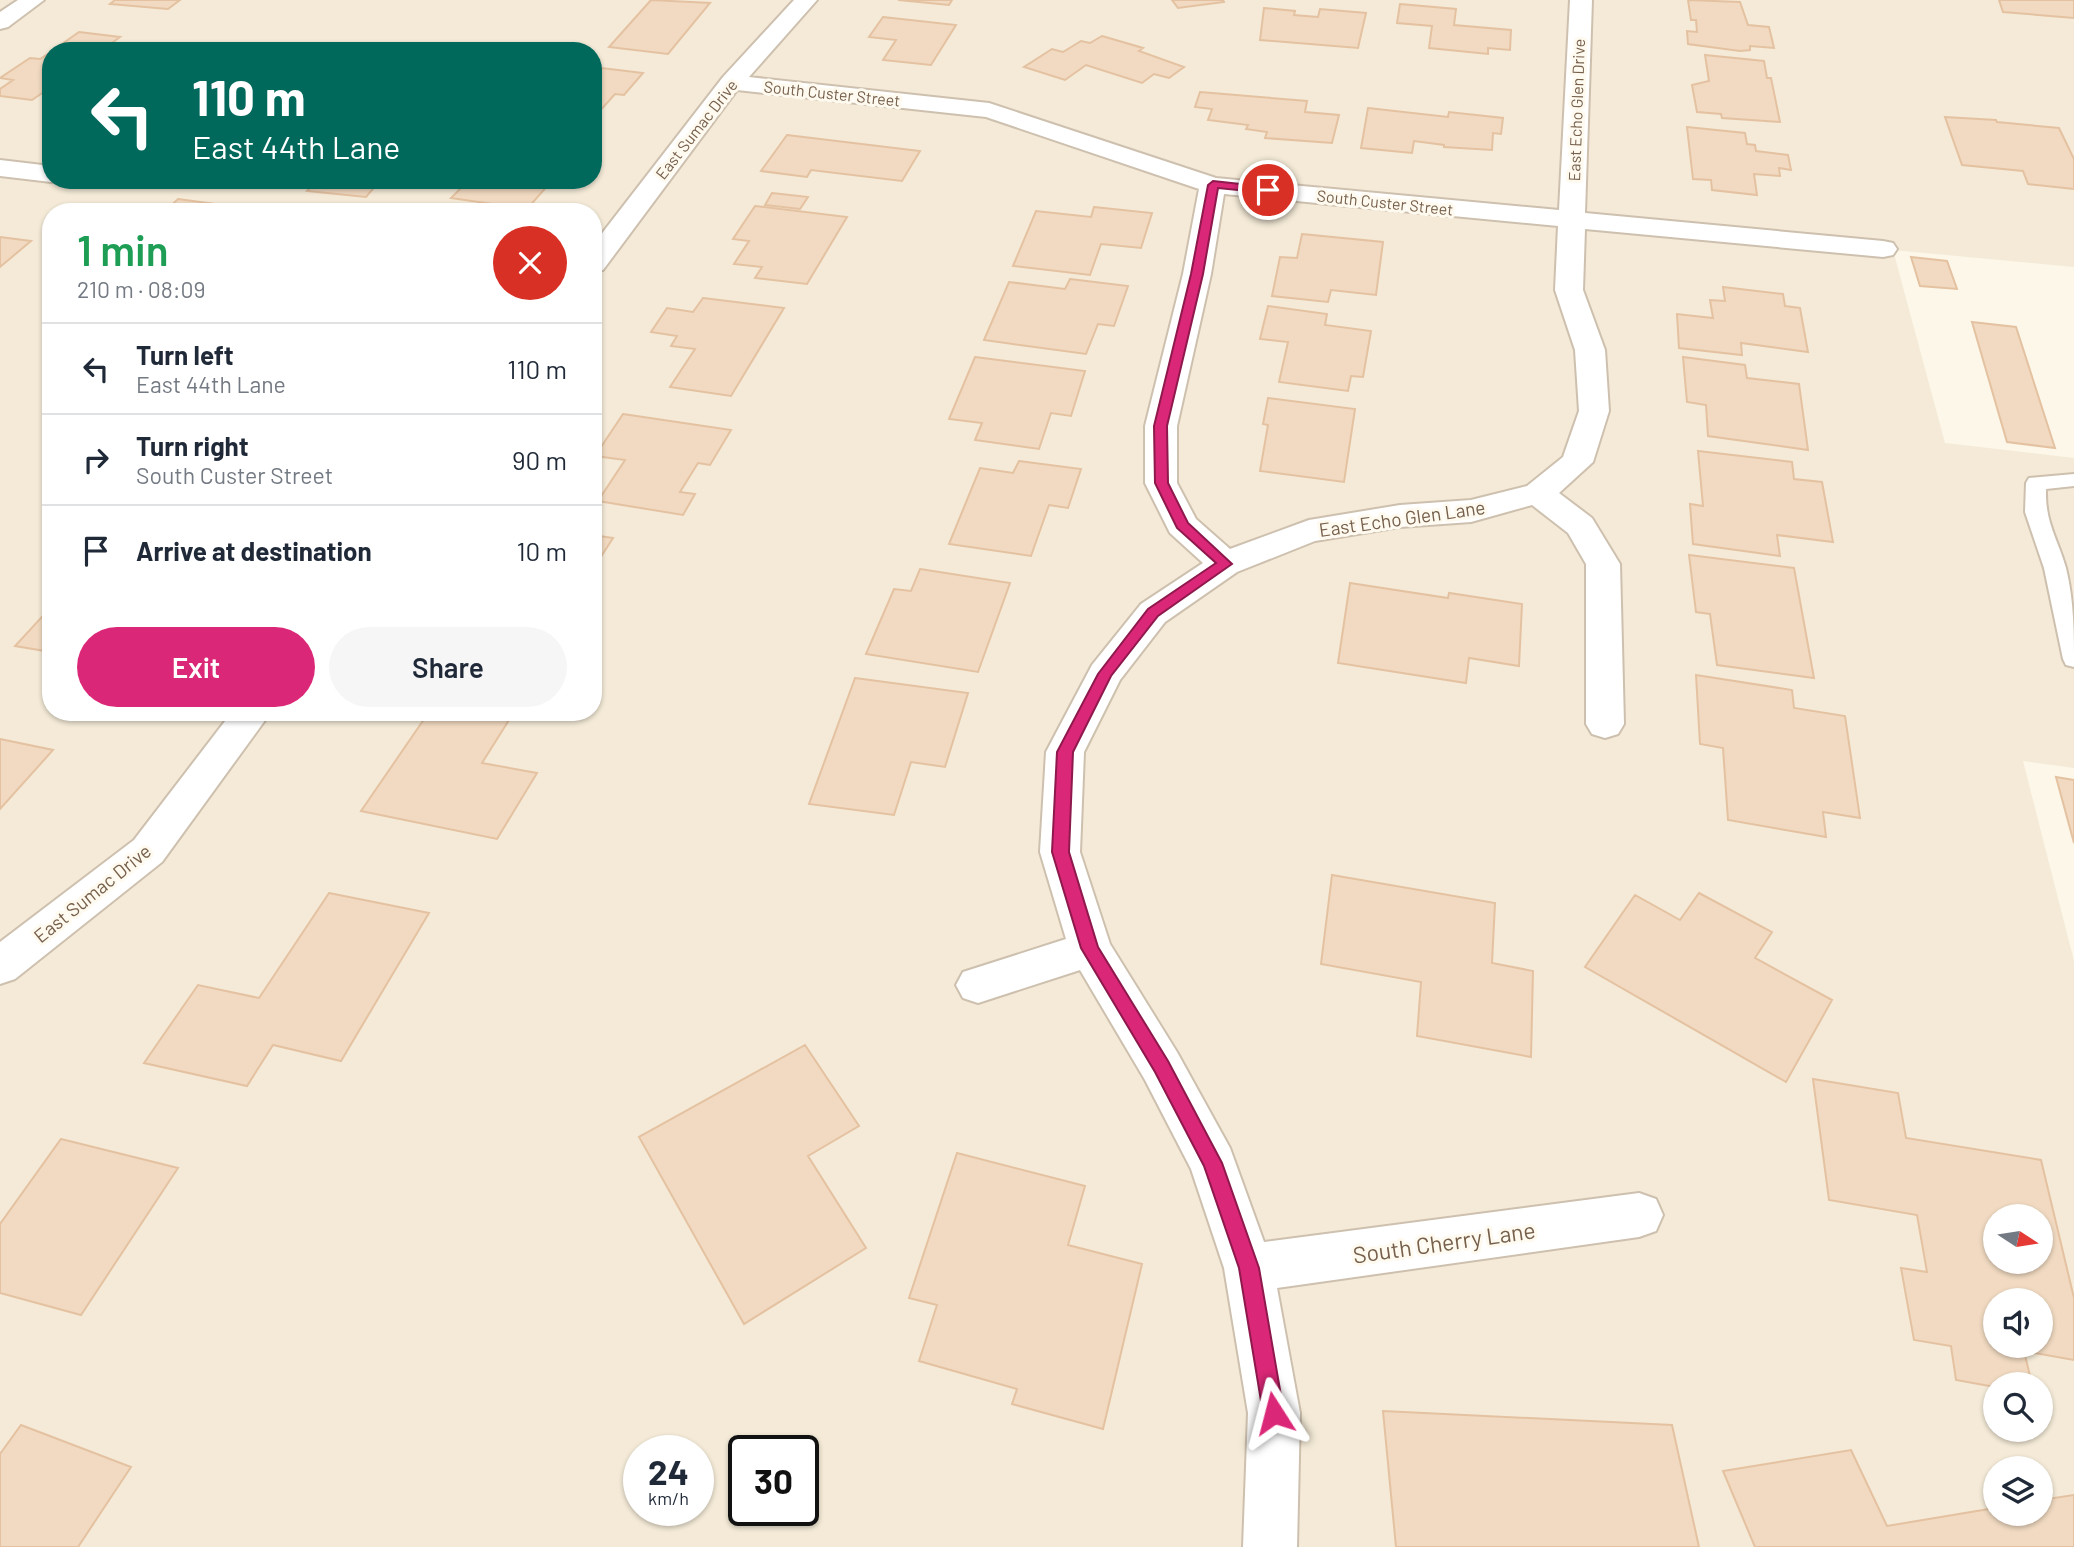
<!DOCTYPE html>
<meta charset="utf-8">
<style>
body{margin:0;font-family:Barlow,sans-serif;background:#f6f6f7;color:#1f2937;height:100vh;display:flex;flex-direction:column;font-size:26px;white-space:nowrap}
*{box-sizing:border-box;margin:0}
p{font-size:23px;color:#747a83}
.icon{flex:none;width:38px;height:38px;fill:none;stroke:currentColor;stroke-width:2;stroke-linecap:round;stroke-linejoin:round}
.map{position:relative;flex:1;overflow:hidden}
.details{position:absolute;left:42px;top:203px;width:560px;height:518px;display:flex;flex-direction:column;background:#fff;border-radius:28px;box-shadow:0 2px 5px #0004}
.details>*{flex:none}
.hud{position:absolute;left:42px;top:42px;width:560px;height:147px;border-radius:28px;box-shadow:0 2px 5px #0004;background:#00695c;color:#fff;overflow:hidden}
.needle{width:46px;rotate:102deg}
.tools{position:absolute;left:1983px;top:1204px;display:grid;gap:14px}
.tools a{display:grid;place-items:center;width:70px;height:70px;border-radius:50%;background:#fff;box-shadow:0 2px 5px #0004;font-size:35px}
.speed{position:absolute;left:623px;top:1435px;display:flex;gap:14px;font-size:35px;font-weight:700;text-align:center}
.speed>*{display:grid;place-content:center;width:91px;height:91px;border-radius:50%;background:#fff;box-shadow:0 2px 5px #0004;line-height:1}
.speed small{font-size:18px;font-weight:400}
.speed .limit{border:4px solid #111;border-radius:10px;background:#fff;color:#111}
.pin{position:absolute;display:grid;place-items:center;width:60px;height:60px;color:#fff;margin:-30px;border:4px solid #fff;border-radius:50%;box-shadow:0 2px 7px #0007}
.me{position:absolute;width:77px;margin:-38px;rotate:351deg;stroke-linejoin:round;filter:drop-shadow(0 0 5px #0008)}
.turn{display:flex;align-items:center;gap:24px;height:147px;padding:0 35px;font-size:32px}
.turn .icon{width:91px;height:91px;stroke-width:2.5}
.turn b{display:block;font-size:49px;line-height:60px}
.round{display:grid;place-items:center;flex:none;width:74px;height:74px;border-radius:37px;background:#f6f6f7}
.summary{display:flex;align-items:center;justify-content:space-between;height:119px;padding:0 35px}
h1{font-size:42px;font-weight:600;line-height:52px;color:#1e9e55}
.primary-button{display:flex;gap:14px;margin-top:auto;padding:14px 35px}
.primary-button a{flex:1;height:80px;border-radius:42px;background:#db2777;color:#fff;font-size:28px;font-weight:600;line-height:80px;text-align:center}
.primary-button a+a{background:#f6f6f7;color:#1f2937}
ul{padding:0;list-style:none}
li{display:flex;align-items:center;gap:21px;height:91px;padding:0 35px;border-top:2px solid #e0e1e3}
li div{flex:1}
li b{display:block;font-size:26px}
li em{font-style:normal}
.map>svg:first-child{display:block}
</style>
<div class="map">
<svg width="2074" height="1547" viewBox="0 0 2074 1547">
<rect width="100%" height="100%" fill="#fcf7e9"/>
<path fill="#f4ead7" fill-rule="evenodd" d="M0,0H2074V267L1893,250L1945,443L2074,458V768L2023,761L2074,961V1547H0ZM51,51H593V180H51ZM51,212H593V712H51ZM1995,1216H2040V1262H1995ZM1995,1300H2040V1346H1995ZM1995,1384H2040V1430H1995ZM639,1451H698V1510H639ZM744,1451H803V1510H744ZM1995,1468H2040V1514H1995Z"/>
<path fill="#f1dac1" stroke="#e4c2a1" stroke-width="2" fill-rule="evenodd" d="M115,0H180L168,9L110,4Z
M651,0L710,3L668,54L609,47Z
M898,0H952L949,5Z
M1172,0H1223L1224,2L1178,8Z
M1688,0L1740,2L1748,25L1769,27L1774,48L1750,46V50L1740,51L1688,44L1687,31L1697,32L1696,20H1691Z
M1999,0H2074V18L2003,12Z
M1400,4L1456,9L1454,25L1511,30L1510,50L1488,48V54L1429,48L1432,26L1397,23Z
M1264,8L1295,11L1294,15L1318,17L1320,9L1366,13L1358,48L1260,40Z
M883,17L956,25L931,65L883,60L896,40L869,37Z
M79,32L120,37L101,51H52Z
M1102,36L1143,48L1139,51L1184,67L1169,78L1154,74L1142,83L1086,65L1065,80L1024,67L1052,49L1063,52L1081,41L1090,43Z
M51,52V87L32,100L0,96V89L13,80L0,78L30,58L40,59Z
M1705,55L1764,61L1767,78H1771L1780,122L1722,118L1721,114L1697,112L1692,85L1709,81Z
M593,67L643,73L624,95L615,94L599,112L593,111Z
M1200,92L1307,101L1305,112L1339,115L1332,143L1265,138L1267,132L1246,129L1248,125L1208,120L1212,109L1195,107Z
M1368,108L1448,117L1449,112L1503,118L1501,134L1493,133L1492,150L1444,147V145L1414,141L1412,153L1361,148Z
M1945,117L1996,120L1997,122L2059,128L2074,159V189L2028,184L2023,171L1962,165Z
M1687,127L1745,133L1747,144L1755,145L1756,151L1788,155L1791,170L1779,168L1780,176L1754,174L1757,195L1712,190L1711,180L1693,179Z
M787,135L920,151L902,181L811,170L807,177L761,171Z
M317,180H346L378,183L366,197L307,191Z
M469,180H532L550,183L527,209L451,198Z
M772,193L808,197L800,209L765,205Z
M178,199L252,209L249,212H164Z
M755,206L847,217L807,284L755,278L762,267L734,264L749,241L733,239Z
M1094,207L1152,213L1141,248L1101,244L1090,275L1013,266L1036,211L1091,217Z
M1302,234L1383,242L1376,295L1331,290L1328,302L1272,296L1280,257L1297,258Z
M0,237L31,241L0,267Z
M1911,257L1947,261L1957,289L1920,286Z
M1070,279L1128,286L1114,326L1098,324L1086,354L984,340L1009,282L1065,289Z
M1723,287L1783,294L1785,306L1800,308L1808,352L1741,343L1742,355L1679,348L1677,314L1713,318L1710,300L1725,301Z
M703,298L784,308L731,396L670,387L695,349L671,346L677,336L651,332L667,308L693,312Z
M1268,306L1327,314L1325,325L1371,331L1363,377L1351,376L1348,391L1279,382L1288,342L1260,339Z
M1972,322L2016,327L2055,448L2007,442Z
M975,357L1085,371L1071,416L1051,413L1039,449L975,440L982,423L949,419Z
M1683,357L1745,365L1747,378L1799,384L1808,450L1708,436L1706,405L1687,402Z
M1268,398L1355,409L1344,482L1260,471L1268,425L1263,424Z
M623,414L731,430L710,465L698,463L680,492L695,494L683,515L598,501L625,460L595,456Z
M1698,451L1792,462L1794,479L1822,482L1833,542L1777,535L1780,556L1693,544L1690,504L1703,506Z
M1019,461L1081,469L1068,508L1049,505L1031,556L949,544L980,468L1013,473Z
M593,535L613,538L593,569Z
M1689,555L1794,568L1814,678L1717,665L1710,614L1696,612Z
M920,569L1010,583L978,672L866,654L894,589L911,591Z
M1350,583L1448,598L1449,593L1522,604L1519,666L1469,658L1466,683L1338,663Z
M51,607V652L15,646Z
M1696,675L1792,690L1794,708L1845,716L1860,818L1823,812L1826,837L1728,820L1723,748L1700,744Z
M855,678L968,693L945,767L911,762L894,815L809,804Z
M429,712H514L482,763L537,773L497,839L361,811Z
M0,739L53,750L0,809Z
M2056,777L2074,780V843Z
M1332,875L1495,903L1492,963L1533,971L1531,1057L1417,1036L1421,982L1321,964Z
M329,893L429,913L341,1061L273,1045L247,1086L144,1063L198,985L259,998Z
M1699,893L1772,932L1755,958L1832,1000L1786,1082L1585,967L1635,895L1680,920Z
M805,1045L859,1126L808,1156L866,1248L744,1324L639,1137Z
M1813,1079L1898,1093L1906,1138L2041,1160L2074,1298V1360L2024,1351L2032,1384H1995V1387L1956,1380L1951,1346L1914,1340L1901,1268L1927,1272L1917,1215L1829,1200ZM1995,1216H2040V1262H1995ZM1995,1300H2040V1346H1995Z
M61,1139L178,1168L81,1315L0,1293V1224Z
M957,1153L1085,1186L1068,1245L1142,1264L1103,1429L1012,1404L1017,1389L919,1361L937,1305L909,1298Z
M1383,1411L1672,1425L1699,1547H1396Z
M21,1425L131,1467L78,1547H0V1454Z
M1851,1450L1887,1526L1995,1508V1514H2040V1500L2074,1495V1547H1755L1723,1471Z"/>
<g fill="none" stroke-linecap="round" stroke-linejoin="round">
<defs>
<path id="service" d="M2074,474V486L2046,489C2045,523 2057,537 2066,568C2074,601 2074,633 2074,667L2066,665L2063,659L2044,568L2025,512L2026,483L2029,478Z"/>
<path id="minor" d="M18,0H44L8,27L0,29V12Z
M794,0H817L749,77L989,103L1216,178L1559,210L1570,0H1592L1585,213L1883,241L1893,243L1897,249L1893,255L1883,257L1585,229L1583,290L1605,350L1609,411L1593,462L1559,493L1592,518L1620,564L1624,724L1618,734L1605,738L1592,734L1586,724V564L1568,533L1532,505L1471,522L1400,527L1315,541L1237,572L1165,622L1120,680L1084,752L1080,852L1110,944L1177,1052L1230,1148L1264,1242L1639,1193L1656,1199L1663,1215L1656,1231L1639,1237L1277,1288L1300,1413L1297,1547H1243L1248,1413L1224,1268L1191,1169L1145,1080L1080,970L978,1003L963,998L956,985L963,972L1066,939L1040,852L1046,752L1092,665L1141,604L1203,563L1170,533L1145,483V426L1183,274L1199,189L986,117L737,90L603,270L593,272V245L723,77ZM1224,194L1558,226L1555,290L1575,350L1579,411L1563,457L1527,486L1471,500L1400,505L1309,520L1230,549L1196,519L1177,483V426L1211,274Z
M0,160L51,166V180H57L51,182L0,176Z
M232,712H271L162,862L15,979L0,984V942L134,840Z"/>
</defs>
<use href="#service" stroke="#cec0ae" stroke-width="4"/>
<use href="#minor" stroke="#cec0ae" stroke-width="4"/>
<use href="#service" fill="#fff" fill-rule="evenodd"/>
<use href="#minor" fill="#fff" fill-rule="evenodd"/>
</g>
<path fill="#db2777" stroke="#8e194d" stroke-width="2" d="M1213,181L1268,187L1274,190L1268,193L1218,188L1203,274L1167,426L1168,483L1188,523L1232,564L1158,616L1111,676L1073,752L1069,852L1098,947L1168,1061L1222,1163L1259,1268L1284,1413L1281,1421L1274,1424L1266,1421L1263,1413L1239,1268L1204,1166L1155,1072L1081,948L1052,852L1057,752L1098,674L1148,609L1216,563L1177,528L1155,483L1154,426L1191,274L1208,185Z"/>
<g text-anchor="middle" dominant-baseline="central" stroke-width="6" stroke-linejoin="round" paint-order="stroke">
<g font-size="16" fill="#76604c" stroke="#fffaef">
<text transform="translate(832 93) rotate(6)">South Custer Street</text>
<text transform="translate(1576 110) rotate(-88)">East Echo Glen Drive</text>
<text transform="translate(696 129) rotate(-52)">East Sumac Drive</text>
<text transform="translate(1385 202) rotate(6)">South Custer Street</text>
</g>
<g font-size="19" fill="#76604c" stroke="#fffaef">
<text transform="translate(1402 518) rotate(-8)">East Echo Glen Lane</text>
<text transform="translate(92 893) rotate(-39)">East Sumac Drive</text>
</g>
<g font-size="23" fill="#76604c" stroke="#fffaef">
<text transform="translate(1444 1242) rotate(-8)">South Cherry Lane</text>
</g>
</g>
</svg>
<div class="tools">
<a><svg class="needle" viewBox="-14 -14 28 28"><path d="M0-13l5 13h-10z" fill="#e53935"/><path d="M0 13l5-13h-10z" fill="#747a83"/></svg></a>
<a><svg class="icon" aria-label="sound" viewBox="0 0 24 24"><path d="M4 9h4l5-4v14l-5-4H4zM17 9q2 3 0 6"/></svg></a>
<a><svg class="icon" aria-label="search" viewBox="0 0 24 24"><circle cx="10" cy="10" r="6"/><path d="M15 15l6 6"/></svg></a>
<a><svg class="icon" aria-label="layers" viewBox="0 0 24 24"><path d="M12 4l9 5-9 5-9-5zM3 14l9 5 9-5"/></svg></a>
</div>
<div class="speed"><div>24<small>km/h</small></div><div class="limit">30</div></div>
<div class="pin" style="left:1268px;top:190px;background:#d93025"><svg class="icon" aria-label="arrive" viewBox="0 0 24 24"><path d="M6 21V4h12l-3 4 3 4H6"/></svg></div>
<svg class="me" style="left:1274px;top:1413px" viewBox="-20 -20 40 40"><path d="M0-17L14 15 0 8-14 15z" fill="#db2777" stroke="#fff" stroke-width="4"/></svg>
<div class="hud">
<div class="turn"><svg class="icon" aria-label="left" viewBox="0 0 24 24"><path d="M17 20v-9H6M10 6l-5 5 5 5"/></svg><div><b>110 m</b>East 44th Lane</div></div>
</div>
<section class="details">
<div class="summary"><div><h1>1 min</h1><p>210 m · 08:09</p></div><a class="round" style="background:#d93025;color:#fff"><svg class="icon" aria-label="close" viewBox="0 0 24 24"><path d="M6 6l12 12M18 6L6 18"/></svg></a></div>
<ul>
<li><svg class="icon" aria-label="left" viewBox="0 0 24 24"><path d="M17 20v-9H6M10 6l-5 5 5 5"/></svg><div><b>Turn left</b><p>East 44th Lane</p></div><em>110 m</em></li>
<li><svg class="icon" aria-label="right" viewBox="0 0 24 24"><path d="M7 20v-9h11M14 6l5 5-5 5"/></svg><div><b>Turn right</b><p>South Custer Street</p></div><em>90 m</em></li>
<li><svg class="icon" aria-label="arrive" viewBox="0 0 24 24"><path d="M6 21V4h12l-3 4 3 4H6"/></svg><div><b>Arrive at destination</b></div><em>10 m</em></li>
</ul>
<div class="primary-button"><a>Exit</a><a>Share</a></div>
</section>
</div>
